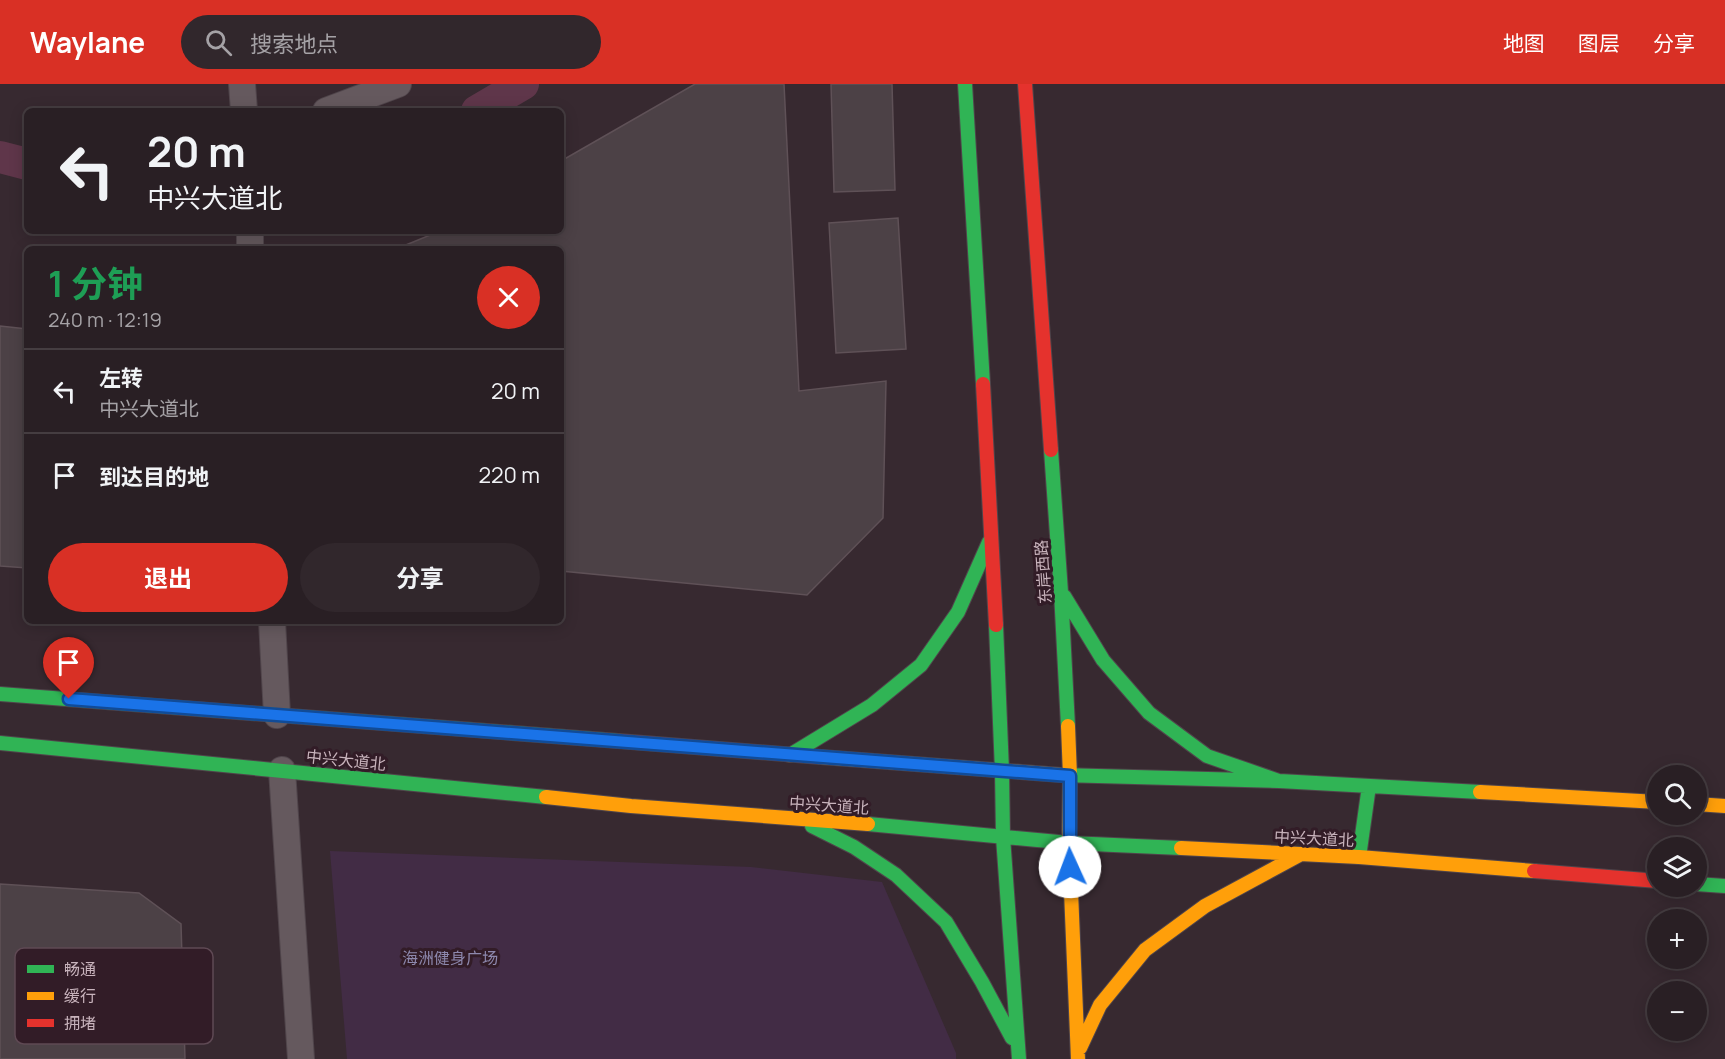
<!DOCTYPE html>
<html lang="zh">
<meta charset="utf-8">
<style>
body{margin:0;font-family:Manrope,"Noto Sans SC",sans-serif;background:#31272c;color:#f1f3f6;height:100vh;display:flex;flex-direction:column;font-size:22px;white-space:nowrap}
*{box-sizing:border-box;margin:0}
p{font-size:20px;color:#a5a2a6}
.icon{flex:none;width:33px;height:33px;fill:none;stroke:currentColor;stroke-width:2;stroke-linecap:round;stroke-linejoin:round}
.map{position:relative;flex:1;overflow:hidden}
.details{position:absolute;left:24px;top:162px;width:540px;height:378px;display:flex;flex-direction:column;background:#291f24;border-radius:9px;box-shadow:0 3px 15px #0003,0 0 0 2px #453d41}
.details>*{flex:none}
.top-card{position:absolute;left:24px;top:24px;width:540px;height:126px;border-radius:9px;box-shadow:0 3px 15px #0003,0 0 0 2px #453d41;background:#291f24;color:#f1f3f6;overflow:hidden}
.controls{position:absolute;left:1647px;top:681px;display:grid;gap:12px}
.controls a{display:grid;place-items:center;width:60px;height:60px;border-radius:50%;background:#291f24;box-shadow:0 3px 15px #0003,0 0 0 2px #453d41;font-size:30px}
.pin{position:absolute;display:grid;place-items:center;width:51px;height:51px;color:#fff;margin:-62px -26px;border-radius:50% 50% 50% 0;rotate:-45deg;box-shadow:0 0 6px #0007}
.pin .icon{rotate:45deg}
.me{position:absolute;width:66px;margin:-33px;rotate:358deg;stroke-linejoin:round;filter:drop-shadow(0 0 4px #0008)}
.turn{display:flex;align-items:center;gap:21px;height:126px;padding:0 24px;font-size:27px}
.turn .icon{width:78px;height:78px;stroke-width:2.5}
.turn b{display:block;font-size:42px;line-height:51px}
.round{display:grid;place-items:center;flex:none;width:63px;height:63px;border-radius:32px;background:#31272c}
.headline{display:flex;align-items:center;justify-content:space-between;height:102px;padding:0 24px}
h1{font-size:36px;font-weight:700;line-height:45px;color:#1e9e55}
.primary-button{display:flex;gap:12px;margin-top:auto;padding:12px 24px}
.primary-button a{flex:1;height:69px;border-radius:36px;background:#d93025;color:#fff;font-size:24px;font-weight:700;line-height:69px;text-align:center}
.primary-button a+a{background:#31272c;color:#f1f3f6}
ul{padding:0;list-style:none}
li{display:flex;align-items:center;gap:18px;height:84px;padding:0 24px;border-top:2px solid #453d41}
li div{flex:1}
li b{display:block;font-size:22px}
li em{font-style:normal}
header{display:flex;align-items:center;gap:36px;box-sizing:border-box;height:84px;padding:0 30px;background:#d93025;color:#fff}
header strong{font-size:28px}
nav{display:flex;gap:33px;margin-inline-start:auto;font-size:21px}
.search{width:420px;height:54px;background:#31272c;display:flex;align-items:center;gap:15px;box-sizing:border-box;padding:0 21px;border-radius:33px;color:#a5a2a6;font-size:22px}
.map>svg:first-child{display:block}
</style>
<header>
<strong>Waylane</strong>
<div class="search"><svg class="icon" aria-label="search" viewBox="0 0 24 24"><circle cx="10" cy="10" r="6"/><path d="M15 15l6 6"/></svg>搜索地点</div>
<nav><a>地图</a><a>图层</a><a>分享</a></nav>
</header>
<div class="map">
<svg width="1725" height="975" viewBox="0 0 1725 975">
<rect width="100%" height="100%" fill="#372930"/>
<path fill="#422c45" d="M330,767L751,783L882,798L956,969V975H347Z"/>
<g fill="none" stroke-linecap="round" stroke-linejoin="round">
<path stroke="#5f364a" stroke-width="32" d="M477,27L523,0
M0,73L27,80"/>
</g>
<path fill="#4c4146" stroke="#5f5157" stroke-width="1.5" d="M695,0H784L799,307L886,297L883,434L807,511L561,487V165H396L440,147H561V77Z
M831,0H892L895,106L834,108Z
M898,134L906,265L836,269L829,139Z
M0,242L27,245V484L0,482Z
M0,800L139,809L181,840L185,975H0Z"/>
<g fill="none" stroke-linecap="round" stroke-linejoin="round">
<defs>
<path id="street" d="M242,0L244,27
M326,27L398,0
M250,147V165
M272,537L277,631
M282,686L301,975"/>
<path id="fast" d="M965,0L983,300
M1051,366L1061,508L1068,642
M1064,512L1103,576L1149,629L1207,672L1279,697L1480,708
M996,541L1002,687L1003,753L1019,975
M0,610L618,657
M0,659L546,713
M790,671L872,621L921,581L958,528L989,458
M1061,691L1279,697
M868,740L1069,759L1181,764
M812,742L854,763L896,791L946,838L982,898L1012,954
M1359,773L1369,702
M1696,800L1725,802"/>
<path id="slow" d="M1068,642L1070,692L1069,759L1078,975
M821,673L1061,691
M1480,708L1658,718
M546,713L631,722L868,740
M1696,720L1725,722
M1181,764L1359,773L1534,787
M1080,964L1100,921L1145,866L1205,822L1301,770"/>
<path id="jam" d="M1025,0L1051,366
M983,300L996,541
M618,657L821,673
M1534,787L1658,797"/>
</defs>
<use href="#street" stroke="#50454b" stroke-width="28"/>
<use href="#fast" stroke="#50454b" stroke-width="16"/>
<use href="#slow" stroke="#50454b" stroke-width="16"/>
<use href="#jam" stroke="#50454b" stroke-width="16"/>
<use href="#street" stroke="#65595e" stroke-width="26"/>
<use href="#fast" stroke="#30b455" stroke-width="14"/>
<use href="#slow" stroke="#ff9f0a" stroke-width="14"/>
<use href="#jam" stroke="#e5322d" stroke-width="14"/>
</g>
<g fill="none" stroke-linecap="round" stroke-linejoin="round">
<defs>
<path id="route" d="M69,615L1070,692V783"/>
</defs>
<use href="#route" stroke="#114b97" stroke-width="15"/>
<use href="#route" stroke="#1a73e8" stroke-width="10"/>
</g>
<g text-anchor="middle" dominant-baseline="central" stroke-width="6" stroke-linejoin="round" paint-order="stroke">
<g font-size="16" fill="#c8b3bc" stroke="#321c27">
<text transform="translate(1043 488) rotate(-94)">东岸西路</text>
<text transform="translate(346 676) rotate(6)">中兴大道北</text>
<text transform="translate(829 721) rotate(4)">中兴大道北</text>
<text transform="translate(1314 754) rotate(3)">中兴大道北</text>
</g>
<g font-size="16" fill="#8d88ad" stroke="#321c27">
<text x="450" y="874">海洲健身广场</text>
</g>
</g>
<rect x="15" y="864" width="198" height="96" rx="9" fill="#321c27" stroke="#5f4954" stroke-width="1.5"/>
<rect x="27" y="881" width="27" height="8" fill="#30b455"/>
<rect x="27" y="908" width="27" height="8" fill="#ff9f0a"/>
<rect x="27" y="935" width="27" height="8" fill="#e5322d"/>
<g font-size="16" fill="#c8b3bc">
<text x="64" y="891">畅通</text>
<text x="64" y="918">缓行</text>
<text x="64" y="945">拥堵</text>
</g>
</svg>
<div class="controls">
<a><svg class="icon" aria-label="search" viewBox="0 0 24 24"><circle cx="10" cy="10" r="6"/><path d="M15 15l6 6"/></svg></a>
<a><svg class="icon" aria-label="layers" viewBox="0 0 24 24"><path d="M12 4l9 5-9 5-9-5zM3 14l9 5 9-5"/></svg></a>
<a>+</a>
<a>−</a>
</div>
<div class="pin" style="left:69px;top:615px;background:#d93025"><svg class="icon" aria-label="arrive" viewBox="0 0 24 24"><path d="M6 21V4h12l-3 4 3 4H6"/></svg></div>
<svg class="me" style="left:1070px;top:783px" viewBox="-20 -20 40 40"><circle r="19" fill="#fff"/><path d="M0-13L10 11 0 6-10 11z" fill="#1a73e8"/></svg>
<div class="top-card">
<div class="turn"><svg class="icon" aria-label="left" viewBox="0 0 24 24"><path d="M17 20v-9H6M10 6l-5 5 5 5"/></svg><div><b>20 m</b>中兴大道北</div></div>
</div>
<section class="details">
<div class="headline"><div><h1>1 分钟</h1><p>240 m · 12:19</p></div><a class="round" style="background:#d93025;color:#fff"><svg class="icon" aria-label="close" viewBox="0 0 24 24"><path d="M6 6l12 12M18 6L6 18"/></svg></a></div>
<ul>
<li><svg class="icon" aria-label="left" viewBox="0 0 24 24"><path d="M17 20v-9H6M10 6l-5 5 5 5"/></svg><div><b>左转</b><p>中兴大道北</p></div><em>20 m</em></li>
<li><svg class="icon" aria-label="arrive" viewBox="0 0 24 24"><path d="M6 21V4h12l-3 4 3 4H6"/></svg><div><b>到达目的地</b></div><em>220 m</em></li>
</ul>
<div class="primary-button"><a>退出</a><a>分享</a></div>
</section>
</div>
